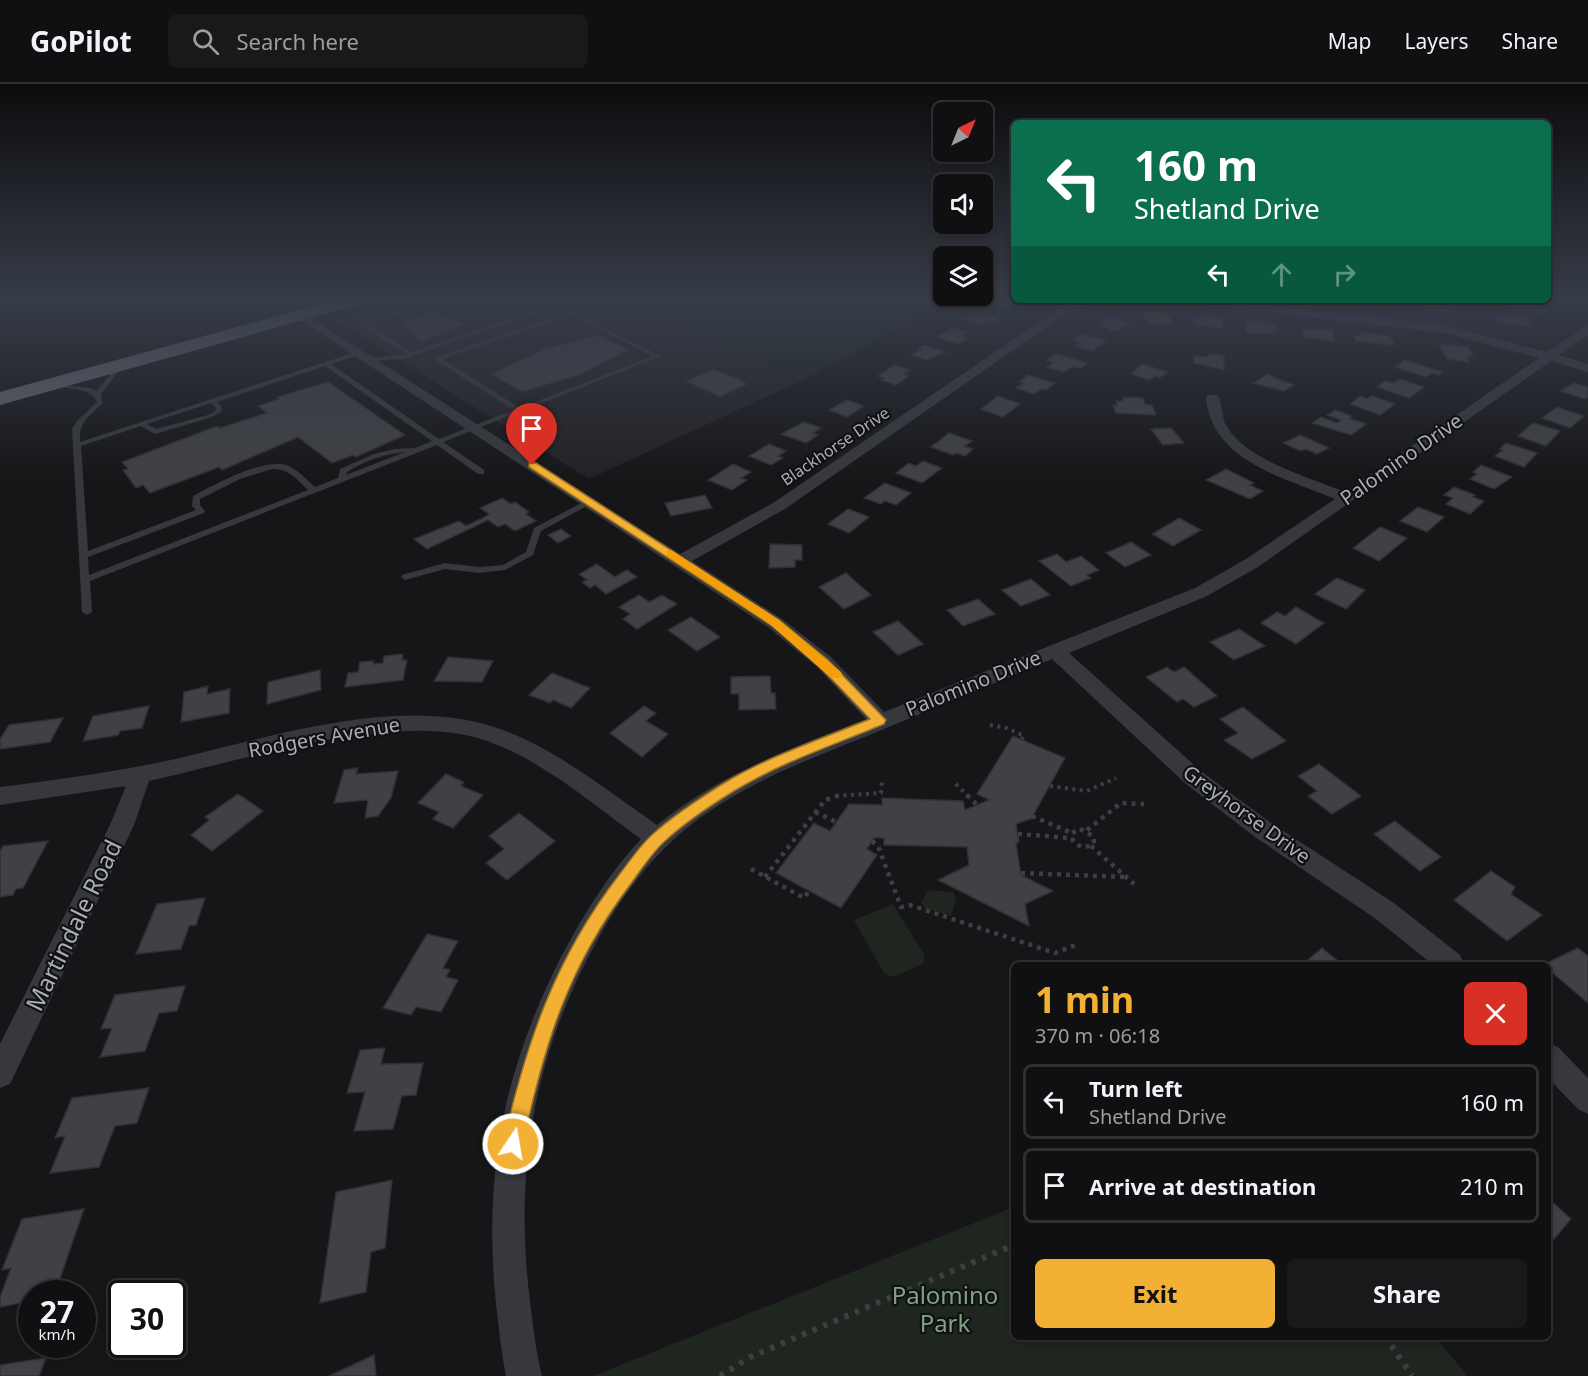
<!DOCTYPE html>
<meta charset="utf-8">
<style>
body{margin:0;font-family:"Noto Sans",sans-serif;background:#19191b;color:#f1f3f6;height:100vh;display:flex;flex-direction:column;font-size:22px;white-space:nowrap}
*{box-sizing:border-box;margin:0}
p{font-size:20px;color:#9c9d9f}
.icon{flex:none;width:33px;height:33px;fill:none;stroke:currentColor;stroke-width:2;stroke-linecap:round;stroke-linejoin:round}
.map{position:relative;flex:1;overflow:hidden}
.drawer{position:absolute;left:1011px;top:878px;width:540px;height:378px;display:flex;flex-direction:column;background:#101012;border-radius:9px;box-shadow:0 3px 9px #0003,0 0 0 2px #303032}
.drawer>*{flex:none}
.top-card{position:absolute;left:1011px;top:36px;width:540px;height:183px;border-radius:9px;box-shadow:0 3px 9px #0003,0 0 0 2px #303032;background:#0b6e4f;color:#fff;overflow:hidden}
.needle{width:39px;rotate:43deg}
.tools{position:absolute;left:933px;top:18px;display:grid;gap:12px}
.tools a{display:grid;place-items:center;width:60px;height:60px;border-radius:9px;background:#101012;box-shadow:0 3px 9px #0003,0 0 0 2px #303032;font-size:30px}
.speed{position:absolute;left:18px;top:1196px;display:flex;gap:12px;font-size:30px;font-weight:700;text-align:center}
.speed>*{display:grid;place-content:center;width:78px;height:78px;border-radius:50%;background:#101012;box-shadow:0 3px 9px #0003,0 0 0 2px #303032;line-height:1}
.speed small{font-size:15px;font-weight:400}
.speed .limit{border:3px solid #111;border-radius:9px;background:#fff;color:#111}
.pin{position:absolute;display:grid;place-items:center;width:51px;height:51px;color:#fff;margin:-62px -26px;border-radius:50% 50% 50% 0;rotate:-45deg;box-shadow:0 0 6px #0007}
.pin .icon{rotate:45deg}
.me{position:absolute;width:66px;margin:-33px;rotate:12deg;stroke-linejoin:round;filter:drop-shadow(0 0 4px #0008)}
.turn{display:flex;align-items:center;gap:21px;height:126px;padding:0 24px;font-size:27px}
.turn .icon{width:78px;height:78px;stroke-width:2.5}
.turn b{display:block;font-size:42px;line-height:51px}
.lanes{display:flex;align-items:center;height:57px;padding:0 24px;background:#0003;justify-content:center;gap:30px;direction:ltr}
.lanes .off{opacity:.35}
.round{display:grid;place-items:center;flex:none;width:63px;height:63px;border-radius:9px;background:#19191b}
.overview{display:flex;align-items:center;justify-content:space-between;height:102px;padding:0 24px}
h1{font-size:36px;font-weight:700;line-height:45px;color:#f2b134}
.primary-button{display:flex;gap:12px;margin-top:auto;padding:12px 24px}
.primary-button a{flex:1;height:69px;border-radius:9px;background:#f2b134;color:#111;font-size:24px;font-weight:700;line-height:69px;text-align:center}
.primary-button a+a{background:#19191b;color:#f1f3f6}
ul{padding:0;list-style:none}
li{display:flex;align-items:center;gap:18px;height:75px;margin:0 12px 9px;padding:0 12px;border:3px solid #303032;border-radius:9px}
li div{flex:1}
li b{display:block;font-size:22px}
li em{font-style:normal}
header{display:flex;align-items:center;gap:36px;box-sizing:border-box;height:84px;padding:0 30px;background:#101012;border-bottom:2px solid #303032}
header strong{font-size:28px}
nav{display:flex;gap:33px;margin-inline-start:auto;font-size:21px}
.search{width:420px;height:54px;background:#19191b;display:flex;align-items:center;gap:15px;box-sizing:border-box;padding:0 21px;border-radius:9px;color:#9c9d9f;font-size:22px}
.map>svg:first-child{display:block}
</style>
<header>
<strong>GoPilot</strong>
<div class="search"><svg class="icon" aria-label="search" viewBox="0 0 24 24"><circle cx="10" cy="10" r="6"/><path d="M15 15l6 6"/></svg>Search here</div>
<nav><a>Map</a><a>Layers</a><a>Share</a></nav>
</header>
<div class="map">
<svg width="1588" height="1292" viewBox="0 0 1588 1292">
<rect width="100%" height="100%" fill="#161618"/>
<path fill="#222225" d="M398,216H630L807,294L589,395L334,235Z"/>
<path fill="#1e261f" d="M630,216H948L807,294Z
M928,806L953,808L956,814L951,832L925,824L921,818Z
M893,820L925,872L923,880L893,893L884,889L854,836Z
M1014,1123V1252L1436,1253L1467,1292H593Z"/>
<path fill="#404145" stroke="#303034" stroke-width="1.5" d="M999,216H1014L1023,218L1007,225L992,220Z
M1362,216H1388L1389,220L1363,219Z
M1518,216H1533L1550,221L1545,224L1552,226L1543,231L1510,222Z
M1422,217L1443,220L1450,223L1452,230L1425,226Z
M433,227L443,231L466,241L422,257L413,252L418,250L404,243L409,241L403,238Z
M977,227L999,233L991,239L986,237L981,241L966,236L969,234L964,233Z
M1141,228H1166L1175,240H1148Z
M1494,231L1526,234L1532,243L1498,238Z
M1205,232L1222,234L1223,244L1195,241V234L1205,235Z
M1112,233L1131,241L1113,247L1099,241L1106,239L1102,237Z
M1248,237L1276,240L1277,247H1273L1274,250H1263L1246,248Z
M953,244L968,249L962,252L968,254L959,260L936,253Z
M1303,245L1332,246L1335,257L1305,253Z
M1359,248L1390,252L1394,261L1356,257L1354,251L1361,252Z
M1082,250L1106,257L1092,267L1075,262L1081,258L1074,256Z
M597,251L629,266L582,290L522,308L491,290L545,265Z
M1439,260L1468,263L1473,272H1467L1470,278L1447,275Z
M924,261L946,268L927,276L911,271L921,265L918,264Z
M1056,270L1087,279L1081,284L1073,282L1064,288L1047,283L1054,278L1047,276Z
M1209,270L1224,272V286L1194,279V272L1209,273Z
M1404,276L1443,288L1439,291L1431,289L1426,293L1395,283Z
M1142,280L1168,288L1159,294L1155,292L1149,296L1131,290Z
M894,281L910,286L904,290L909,292L896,301L881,296L884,294L878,292Z
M714,285L738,295L747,300L720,313L686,297Z
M1268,290L1277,295L1294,301L1284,307L1253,299Z
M1028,291L1055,299L1046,306L1041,305L1034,310L1016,304L1023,299L1019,298Z
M1400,295L1424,303L1409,314L1377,303L1385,297L1393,299Z
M328,298L405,351L356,373L353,371L332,379L298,353L222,386L219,383L150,409L143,401L136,404L123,386L128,385L122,378L217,342L220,344L267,329L258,322L279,315L277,313Z
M1574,299L1588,303V313L1585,315L1561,307Z
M998,312L1020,320L1003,333L981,325Z
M1360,312L1367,315L1372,312L1395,320L1380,331L1350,320Z
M1123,313L1143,314L1145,320L1152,321L1156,331L1116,329L1113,321L1117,322L1116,317H1124Z
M847,316L864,322L847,333L829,326Z
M1557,323L1584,332L1570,344L1542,334Z
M1335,326L1352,332L1349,334L1366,340L1351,351L1312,339L1321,333L1337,339L1341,336L1327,331Z
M804,338L821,344L813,349L818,351L806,359L781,350Z
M1533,339L1560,347L1546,362L1518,352Z
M1171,344L1184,359L1163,361L1151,345Z
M949,349L972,357L965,362L973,365L965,372L957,369L953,371L931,363Z
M1300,351L1329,364L1317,370L1306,365L1301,367L1283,359Z
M1506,359L1537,369L1524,383L1495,372L1503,366L1500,365Z
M769,360L786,367L778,372L783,374L771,381L749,372Z
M923,377L942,384L922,399L896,389L909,379L916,382Z
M733,380L751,388L741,394L747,396L732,406L708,396Z
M1481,381L1512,393L1494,405L1470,395L1477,390L1473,388Z
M1226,385L1254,399L1250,401L1263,407L1250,415L1206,396Z
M885,399L911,409L896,421L885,417L881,420L864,414Z
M1454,403L1475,411L1473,413L1484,417L1470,430L1446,420L1453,414L1444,411Z
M705,411L712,424L671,432L665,419Z
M502,414L511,420L515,418L529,428L526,430L536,437L515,447L505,440L498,443L488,436L427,465L414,455L459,437L466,442L483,434L489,430L480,424Z
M1418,423L1444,433L1427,448L1400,437Z
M848,425L869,433L849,449L828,440Z
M1179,434L1201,446L1173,462L1152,450Z
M1380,443L1407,454L1379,477L1353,464Z
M561,445L571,452L558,459L548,451Z
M1131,458L1151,471L1125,483L1106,469Z
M770,460L802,461V476H795V483L769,484Z
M1057,470L1066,478L1081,472L1099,486L1087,491L1091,494L1071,502L1039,477Z
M597,480L615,493L627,486L637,493L606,510L595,501L590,504L582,498L587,496L579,490Z
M846,489L871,511L844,525L819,503Z
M1337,494L1365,506L1346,525L1315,510Z
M1031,495L1050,511L1021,522L1002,506Z
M639,511L649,518L662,511L677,520L637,545L623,535L630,530L619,523Z
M978,515L995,530L963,542L947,526Z
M1296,523L1324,539L1296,560L1261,539L1277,528L1285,532Z
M691,533L720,553L697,567L668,546Z
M898,537L923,560L898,571L873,548Z
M1239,545L1265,562L1234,576L1210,558Z
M403,570L402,576H407L403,596L345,603L348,589L358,588L360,578L374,577L373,580L383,579L384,572Z
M448,573L493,577L482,598L434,597Z
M1167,583L1174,588L1184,583L1217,612L1194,623L1183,615L1177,618L1146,593Z
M320,586L321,606L267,620L268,598Z
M552,589L590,604L571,624L553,616L550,619L529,611Z
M770,592L771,609H775L776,625L739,626V610H731V593Z
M208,602L207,610L230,605L229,629L181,638L184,608Z
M149,622L142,644L120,647L118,651L83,657L93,632Z
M644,622L656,629L646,637L668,650L642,673L610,649Z
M1243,623L1286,657L1252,675L1224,656L1238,649L1220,635Z
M63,634L50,658L0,665V655L9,641Z
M1013,652L1065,674L1031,735L1016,740L1019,758L1016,759L1021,791L1053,807L1025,820L1029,842L938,796L969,781L967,763L884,761V754H874L867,765L877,771L841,824L776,789L814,739L830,747L849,720L882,721V714L963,717L965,726L989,716L977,710Z
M1319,680L1361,712L1332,730L1308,712L1317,707L1298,692Z
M358,684L356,690L398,687L391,714L378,732L365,734L368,716L334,719L344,686Z
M446,690L464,698L461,702L483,711L453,744L433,735L439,728L418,719Z
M238,710L263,727L212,767L191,751L209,736L205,733Z
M519,729L555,757L507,796L486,779L504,765L489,752Z
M1395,737L1441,773L1420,787L1374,750Z
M48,757L23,804L16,805L13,811L0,813V767L3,762Z
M1491,787L1515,803L1511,810L1542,831L1507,857L1454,816Z
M205,814L196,841L189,842L181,865L136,870L157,820Z
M427,850L458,857L443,884L450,886L446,893L458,896L441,928L416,923L411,931L383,924Z
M1322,864L1342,880H1303Z
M1578,864L1588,872V919L1548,885V880H1545Z
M185,902L177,927L159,929L145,967L100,973L112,944L101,945L115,911Z
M385,964L381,980L423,979L416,1011L402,1012L393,1045L354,1047L365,1008L347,1009L360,966Z
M149,1004L137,1039L115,1042L99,1083L50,1089L65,1052L55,1054L72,1014Z
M392,1096L385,1164L371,1168L366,1208L320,1219L336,1108Z
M1548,1114L1571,1135L1548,1162Z
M84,1125L55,1209H32V1217L0,1223V1213L11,1184L2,1186L22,1135Z
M374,1271L376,1292H329Z
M46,1274L39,1292H0V1281Z"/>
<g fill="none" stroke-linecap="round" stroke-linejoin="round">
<path stroke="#3d3f44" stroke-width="4" stroke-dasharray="3 4.5" stroke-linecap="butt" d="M990,641L1007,644L1024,652L1022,655
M956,700L968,712
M1050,702L1087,707L1116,694
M836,712L881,709L882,696"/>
<path stroke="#3d3f44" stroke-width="4.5" stroke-dasharray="4 5" stroke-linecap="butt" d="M967,711L977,721
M815,728L836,738
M1032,732L1072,749
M1080,745L1093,752L1094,757L1091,762L1081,763L1073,757L1072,749Z
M1087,746L1121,719L1144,720
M1018,750L1071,754
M872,757L878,762L901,823L910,821L1055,869L1076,861
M1091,762L1134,800
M751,785L804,814L809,807
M1021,789L1126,793
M765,793L825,716L840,711"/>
<path stroke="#3d3f44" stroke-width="6" stroke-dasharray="4.5 7" stroke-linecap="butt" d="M1385,1252L1412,1292
M720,1292L750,1273L1014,1161"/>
<path fill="#37383d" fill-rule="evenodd" d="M436,216H444L367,240L412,268L564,216H572L404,275L368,277V275L370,274L407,270L360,241V239Z
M538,216H546L515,226L510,225Z
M571,227L661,272L443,358L484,386V390H478L437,361L90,497L92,528L87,531L82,528L72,345L78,336L97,318C92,303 68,305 54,303L51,301L52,300L91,304L97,307L117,282L122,283L101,310L103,319C89,333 79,336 80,358L359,267L361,268V270L331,280L439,355L514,326L435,276V274ZM571,231L653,272L520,324L442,275ZM325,282L432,357L415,364L394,365L374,370L340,385L338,394L315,403C307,396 299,387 289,382C266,372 215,400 193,412L192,422L196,426L88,467L81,362L141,342L155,350L212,333L221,328L222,324L217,318ZM211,319L216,324L215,327L208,331L156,345L147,340ZM405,368L346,391L347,388C365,377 383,370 405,368ZM272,385C288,384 297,395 308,406L89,491L88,473L204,429L205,427L200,421V415L240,395Z
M587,416H593L594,418L541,447L533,471L505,486L479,489L445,485L405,496L401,493L402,491L445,479L479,483L503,481L526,468L534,444Z"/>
<path fill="#37383d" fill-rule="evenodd" d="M1087,216H1104L1065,230L785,425L692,477L782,535L831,573L884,628L1195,504L1246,475L1335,415C1286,394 1212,378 1206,314L1208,311H1218C1223,321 1221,333 1227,343C1248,377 1309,393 1345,408L1539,274L1445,249L1190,219L1184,216H1220L1445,241L1547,268L1588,241V251L1559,271L1588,280V288L1551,277L1258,483L1207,512L1069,569L1202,688L1271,739L1394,819L1460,871L1464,880H1432L1376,835L1255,753L1186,700L1052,575C990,601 929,626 867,652C807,676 753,696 701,733C656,766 625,807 598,855C533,971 514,1087 530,1218C533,1242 536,1268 542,1292H506C501,1268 499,1244 496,1220C483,1090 503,987 562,871C584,830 609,789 641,755C592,720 543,676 484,656C397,626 240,677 149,697L134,741L10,1000L0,1004V960L110,741L126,702L0,721V703C57,696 114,688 171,676C268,654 397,611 494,643C554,663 605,705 657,741C721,689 790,665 866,635L817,583L768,543L297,234V230H305L680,470L773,419L1057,226Z
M1548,959L1558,963L1588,994V1030L1578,1025L1548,994Z"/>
<path fill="#63666e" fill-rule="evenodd" d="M335,216H363L360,220L0,321V308Z"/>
</g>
<linearGradient id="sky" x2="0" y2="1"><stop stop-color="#0c0c0d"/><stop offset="0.54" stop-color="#363c48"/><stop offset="1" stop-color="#363c48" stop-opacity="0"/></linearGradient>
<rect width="1588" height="397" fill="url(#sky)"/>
<path fill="#f2b134" stroke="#9d7322" stroke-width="1.5" d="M529,379H536L779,536L828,576L886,636L884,640C834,661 780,679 734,707C710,722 684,739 664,758C651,770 641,786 630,801C568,883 544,961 523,1060L520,1067L513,1070L506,1067L503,1060C526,959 555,874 619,791C630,777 640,761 654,749C675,730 700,714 724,699C769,672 821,655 870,635L819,582L771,541L529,383Z"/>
<path fill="#f59e0b" d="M671,466L779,536L841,588L842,591L841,594H831L771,541L667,472V467Z"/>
<g text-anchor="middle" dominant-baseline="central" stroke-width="4.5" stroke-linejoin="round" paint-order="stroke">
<g font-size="16" fill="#a8adb8" stroke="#111113">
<text transform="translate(835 362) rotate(-34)">Blackhorse Drive</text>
</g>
<g font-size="20" fill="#a8adb8" stroke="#111113">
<text transform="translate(1401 375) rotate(-35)">Palomino Drive</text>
<text transform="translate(973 599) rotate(-22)">Palomino Drive</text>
<text transform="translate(324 653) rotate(-10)">Rodgers Avenue</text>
<text transform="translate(1247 730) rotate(36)">Greyhorse Drive</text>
</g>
<g font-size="24" fill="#a8adb8" stroke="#111113">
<text transform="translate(73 841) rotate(-64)">Martindale Road</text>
</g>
<g font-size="24" fill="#7fa381" stroke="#111113">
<text x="945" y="1210">Palomino<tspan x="945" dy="28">Park</tspan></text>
</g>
</g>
</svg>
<div class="tools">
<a><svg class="needle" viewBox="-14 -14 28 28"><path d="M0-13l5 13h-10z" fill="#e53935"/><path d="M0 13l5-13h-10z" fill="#9c9d9f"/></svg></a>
<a><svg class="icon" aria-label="sound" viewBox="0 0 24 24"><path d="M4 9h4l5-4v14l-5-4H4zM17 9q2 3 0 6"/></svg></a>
<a><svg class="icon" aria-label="layers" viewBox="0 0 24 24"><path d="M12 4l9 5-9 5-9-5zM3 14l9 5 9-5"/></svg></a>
</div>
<div class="speed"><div>27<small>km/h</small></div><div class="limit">30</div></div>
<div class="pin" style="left:532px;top:381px;background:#d93025"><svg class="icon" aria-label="arrive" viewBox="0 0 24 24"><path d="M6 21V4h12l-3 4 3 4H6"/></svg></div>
<svg class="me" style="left:513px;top:1060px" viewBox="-20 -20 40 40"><circle r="17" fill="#f2b134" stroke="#fff" stroke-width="3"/><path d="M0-11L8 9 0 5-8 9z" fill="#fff"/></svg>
<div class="top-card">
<div class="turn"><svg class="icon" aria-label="left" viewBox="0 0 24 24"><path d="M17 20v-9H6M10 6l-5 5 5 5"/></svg><div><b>160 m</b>Shetland Drive</div></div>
<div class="lanes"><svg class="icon" aria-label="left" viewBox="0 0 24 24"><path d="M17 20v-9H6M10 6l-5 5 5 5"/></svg><svg class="icon off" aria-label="ahead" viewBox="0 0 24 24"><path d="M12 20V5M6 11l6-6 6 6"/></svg><svg class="icon off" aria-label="right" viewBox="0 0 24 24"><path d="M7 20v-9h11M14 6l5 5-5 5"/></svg></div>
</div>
<section class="drawer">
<div class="overview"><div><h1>1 min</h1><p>370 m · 06:18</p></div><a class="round" style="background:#d93025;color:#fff"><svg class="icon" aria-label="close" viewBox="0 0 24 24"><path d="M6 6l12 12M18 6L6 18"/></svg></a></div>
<ul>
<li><svg class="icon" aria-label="left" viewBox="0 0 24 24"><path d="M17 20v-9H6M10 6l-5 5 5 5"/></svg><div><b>Turn left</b><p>Shetland Drive</p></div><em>160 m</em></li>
<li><svg class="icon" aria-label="arrive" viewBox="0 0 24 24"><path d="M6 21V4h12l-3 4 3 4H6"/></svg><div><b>Arrive at destination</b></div><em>210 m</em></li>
</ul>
<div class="primary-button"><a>Exit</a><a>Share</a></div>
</section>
</div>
